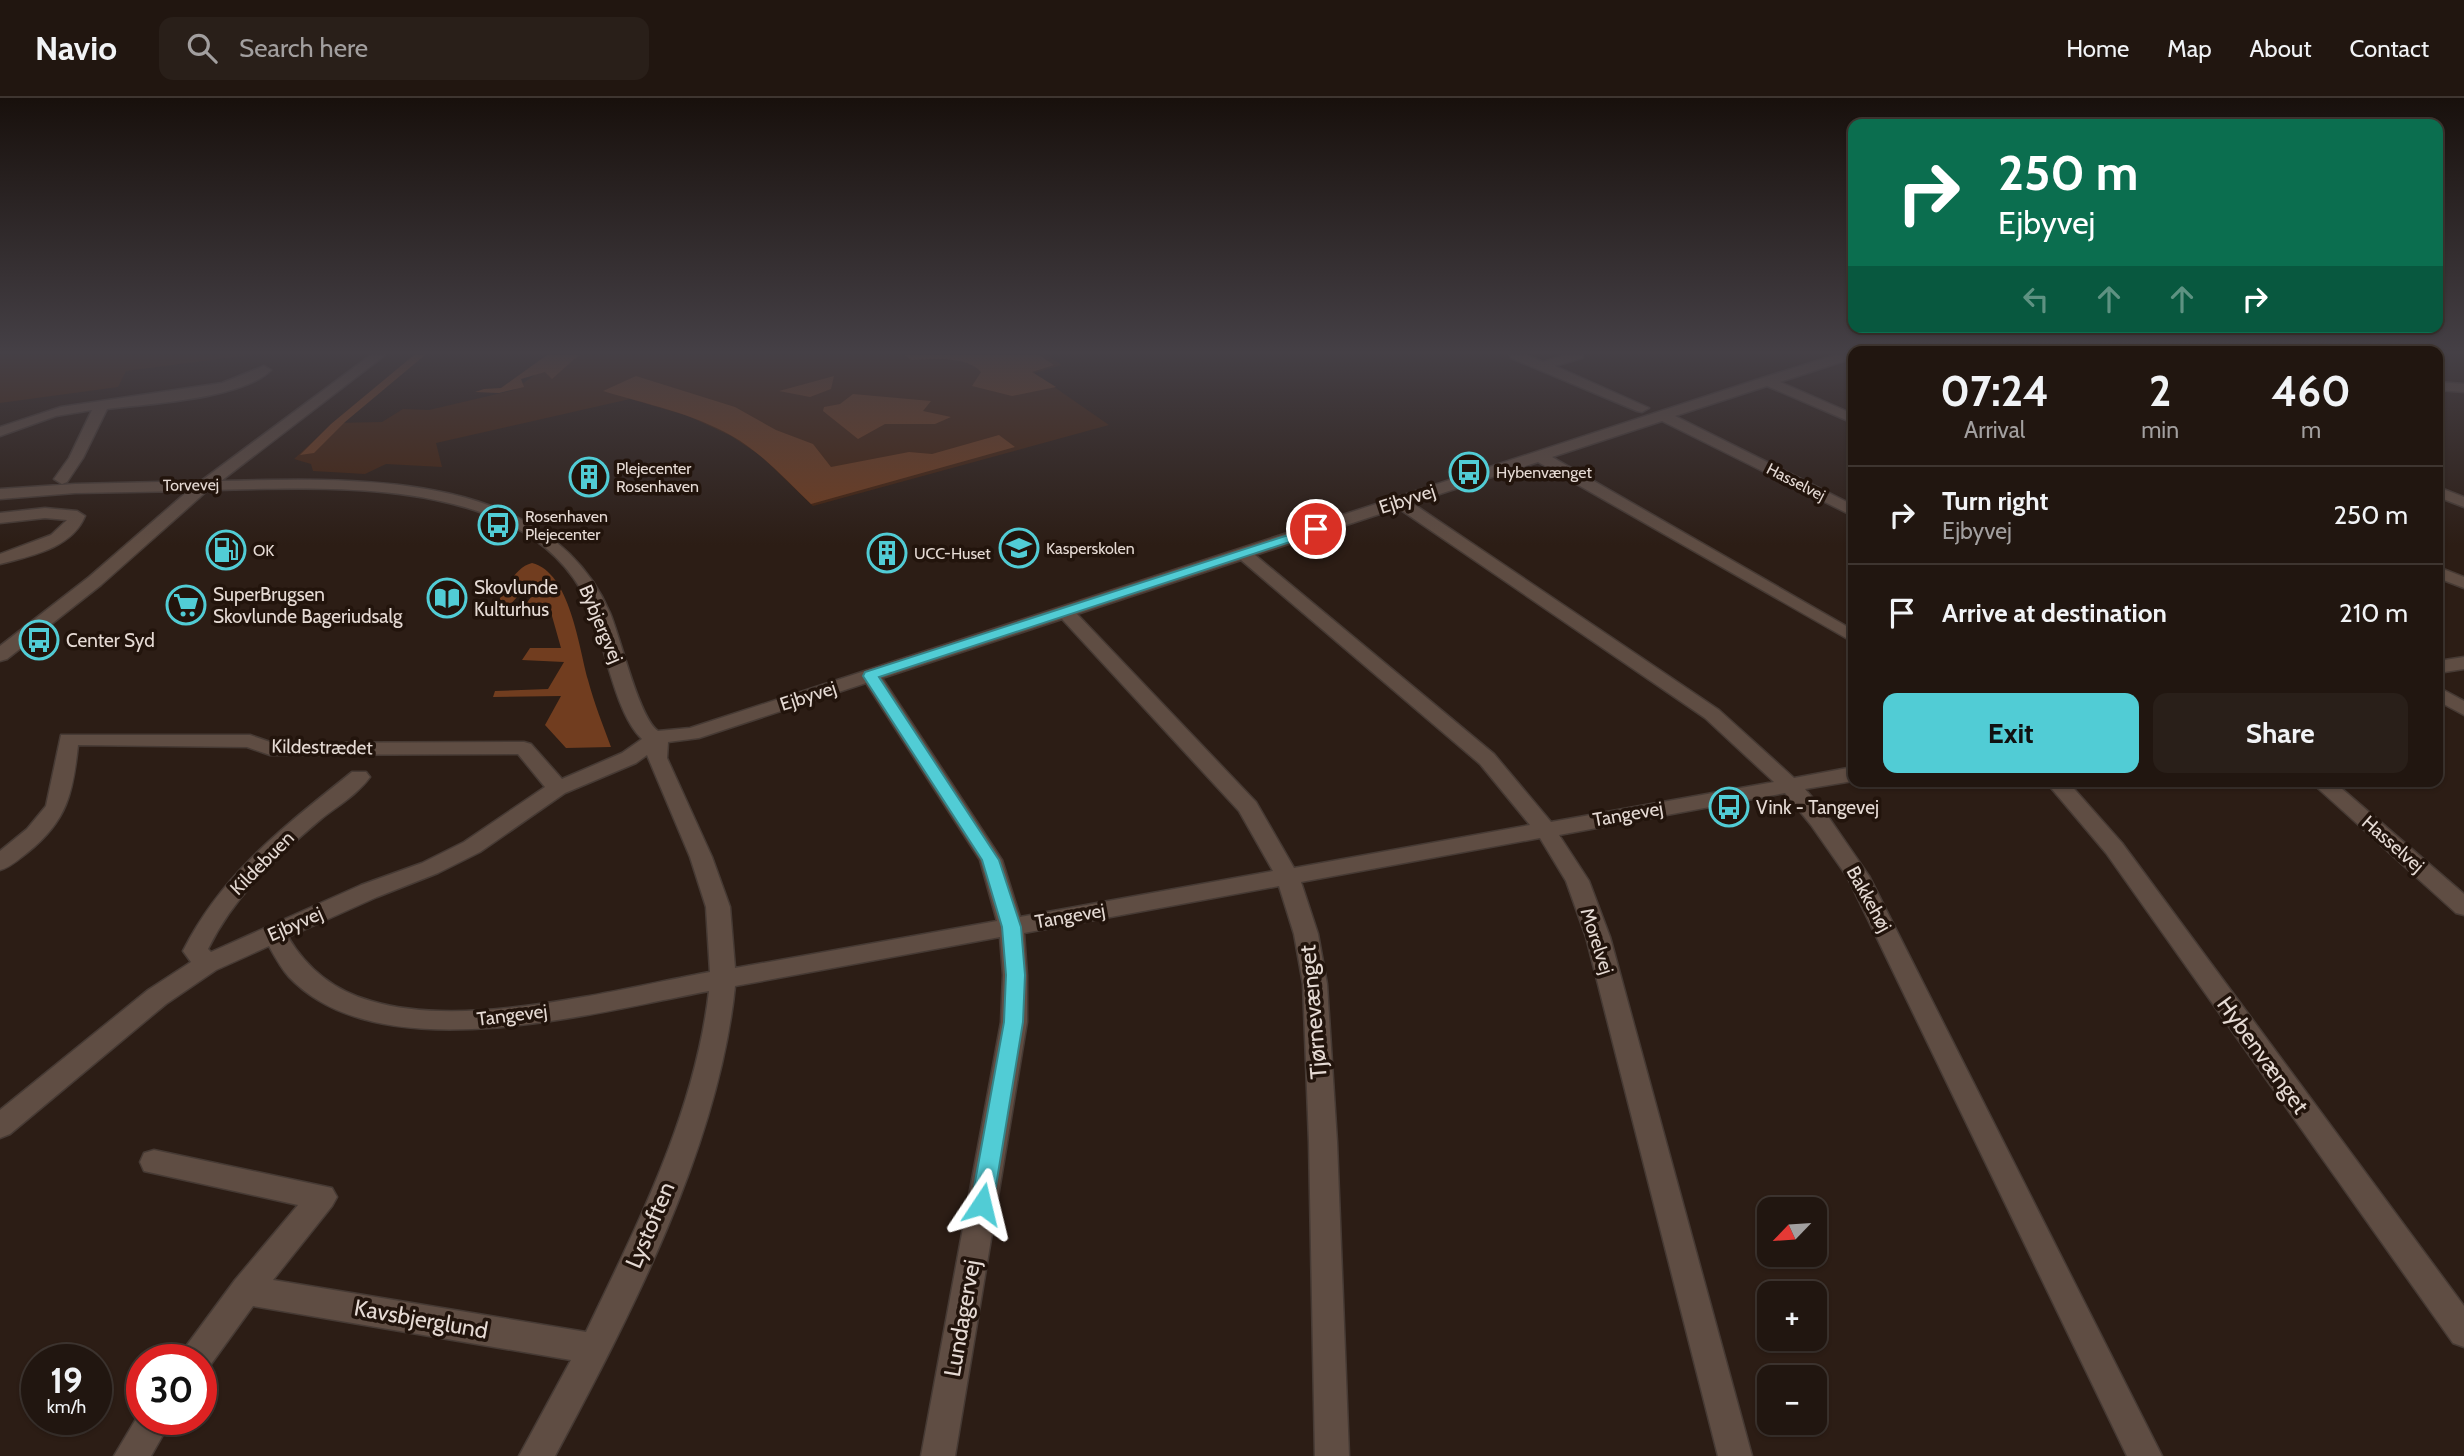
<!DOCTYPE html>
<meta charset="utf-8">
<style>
body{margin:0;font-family:Cabin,sans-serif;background:#291f19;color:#f1f3f6;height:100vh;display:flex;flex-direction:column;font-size:26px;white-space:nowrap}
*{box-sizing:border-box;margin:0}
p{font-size:23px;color:#a29f9f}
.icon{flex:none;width:38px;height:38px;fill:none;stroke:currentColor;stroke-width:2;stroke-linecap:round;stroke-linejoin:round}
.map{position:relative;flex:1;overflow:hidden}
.sheet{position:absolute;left:1848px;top:248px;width:595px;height:441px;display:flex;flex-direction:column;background:#211610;border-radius:14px;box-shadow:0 2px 5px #0004,0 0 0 2px #3e3530}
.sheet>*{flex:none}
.guide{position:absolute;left:1848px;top:21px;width:595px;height:214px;border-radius:14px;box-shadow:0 2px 5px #0004,0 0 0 2px #3e3530;background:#0b6e4f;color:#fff;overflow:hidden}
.needle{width:46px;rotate:245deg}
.buttons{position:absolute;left:1757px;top:1099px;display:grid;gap:14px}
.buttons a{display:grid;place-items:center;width:70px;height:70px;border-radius:14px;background:#211610;box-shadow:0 2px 5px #0004,0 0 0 2px #3e3530;font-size:35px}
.speed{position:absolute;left:21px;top:1246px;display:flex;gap:14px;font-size:35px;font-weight:700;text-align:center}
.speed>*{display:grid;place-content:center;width:91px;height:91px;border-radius:50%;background:#211610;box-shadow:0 2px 5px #0004,0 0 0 2px #3e3530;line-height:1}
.speed small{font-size:18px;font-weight:400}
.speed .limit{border:10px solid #d22;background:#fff;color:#111}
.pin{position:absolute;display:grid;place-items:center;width:60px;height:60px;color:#fff;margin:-30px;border:4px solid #fff;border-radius:50%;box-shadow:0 2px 7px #0007}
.me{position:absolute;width:77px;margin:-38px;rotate:10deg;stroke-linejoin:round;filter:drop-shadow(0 0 5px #0008)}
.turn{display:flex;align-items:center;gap:24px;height:147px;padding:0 35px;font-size:32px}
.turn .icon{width:91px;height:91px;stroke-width:2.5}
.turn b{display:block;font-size:49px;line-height:60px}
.lanes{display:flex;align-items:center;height:66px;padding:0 35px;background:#0003;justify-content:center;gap:35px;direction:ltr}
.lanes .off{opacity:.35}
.eta{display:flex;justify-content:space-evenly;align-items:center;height:119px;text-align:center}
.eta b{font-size:42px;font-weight:700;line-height:49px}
.action{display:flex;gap:14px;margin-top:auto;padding:14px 35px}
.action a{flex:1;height:80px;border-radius:14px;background:#51ccd5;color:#111;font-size:28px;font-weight:700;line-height:80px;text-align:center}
.action a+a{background:#291f19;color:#f1f3f6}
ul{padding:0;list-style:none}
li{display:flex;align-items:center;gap:21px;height:98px;padding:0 35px;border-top:2px solid #3e3530}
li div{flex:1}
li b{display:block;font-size:26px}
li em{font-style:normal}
header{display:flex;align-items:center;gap:42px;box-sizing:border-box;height:98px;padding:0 35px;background:#211610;border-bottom:2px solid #3e3530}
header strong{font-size:33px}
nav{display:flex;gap:38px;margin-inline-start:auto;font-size:24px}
.search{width:490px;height:63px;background:#291f19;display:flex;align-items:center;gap:18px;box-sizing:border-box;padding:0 24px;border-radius:14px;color:#a29f9f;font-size:26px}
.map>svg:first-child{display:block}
</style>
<header>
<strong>Navio</strong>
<div class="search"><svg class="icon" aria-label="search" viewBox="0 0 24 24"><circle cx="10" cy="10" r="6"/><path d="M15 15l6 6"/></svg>Search here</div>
<nav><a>Home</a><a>Map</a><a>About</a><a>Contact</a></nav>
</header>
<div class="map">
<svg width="2464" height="1358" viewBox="0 0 2464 1358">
<rect width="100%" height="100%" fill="#2c1d15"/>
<path fill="#45230f" d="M0,257H250L126,273L118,289L0,305Z
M562,257H1046L1062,267L1034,275L1109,327L813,408L761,358L731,338L688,318L630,301L436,345L442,369L386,366L365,376L313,373L311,366L294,361L333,325L382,324L403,311L429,312L514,292Z"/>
<path fill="#713d1f" d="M414,257H425L345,324L314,355L300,357L331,326Z
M547,257H579L552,281L545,274L521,281L524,289L499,295L475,294L484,291L501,290Z
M904,257H1039L1054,267L1032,274L1056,289L1012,298L972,288L981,274C966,257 933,262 911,262Z
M636,278L735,309L776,332L813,346L831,369L909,354L932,356L999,337L1015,349L811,406C786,382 762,355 732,338C692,315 646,306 603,293Z
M834,278L831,291L810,299L779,293Z
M853,296L931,303L923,313L951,319L935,326H885L858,341L823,313L824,309L840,306Z
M532,465C570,474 579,550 588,582C594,605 603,627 611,649L566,650L545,627L561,598L493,599L495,593L548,591L564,564L522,562L530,550H561L550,511L522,512L531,499L518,498L507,510L494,511C503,496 514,469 532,465Z"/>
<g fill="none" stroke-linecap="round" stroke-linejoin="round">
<defs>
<path id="minor" d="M371,257H385L221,383C352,380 548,371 610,515C621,541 639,620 658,633L690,630L1762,280L1836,257H1853V260L1780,284L1853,316V325L1767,288L1675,318L1853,407V418L1662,323L1552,359L1853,532V544L1538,364L1412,405L1719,612L1794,680L1853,669V683L1805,691L1827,717L1869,778L2162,1358H2127L1848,780L1811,727L1785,695L1559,737L1589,783L1610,839L1752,1358H1718L1586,839L1566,783L1540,740L1301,784L1318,836L1327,886L1337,1044L1349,1358H1315L1309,1044L1303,886L1294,836L1279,788L1024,835L1027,877V924L955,1358H921L1001,924L1003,877L1000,839L735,888C719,1048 630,1218 555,1358H519L571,1262L253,1208L206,1273L201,1275V1262H179L184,1251L235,1182L298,1107L144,1073L140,1064L144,1055L154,1052L332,1090L337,1099L332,1108L273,1182L586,1234C638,1125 695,1015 709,893C596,914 380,975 289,879C281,870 275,859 269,848L216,872L166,906L10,1036L0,1040V1012L148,892L191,864L183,853C222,775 285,728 352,674H366L370,679C358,696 336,709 321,721C276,759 234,798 208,851L211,854L361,787L422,765L464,744L545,689L518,656L270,657L247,649L78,647C73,695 67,723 28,754C19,761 11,769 0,772V753L27,731L46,708L61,637H250L273,645L524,644L531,646L562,681L622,655L642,641C614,615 604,540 587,503C526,375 326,390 208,392L101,487L7,561L0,563V548L89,479L188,393L75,395L0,401V391L75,386L201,383ZM1398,410L1705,620L1774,684L1551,724L1494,656L1255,457ZM1241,462L1480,666L1530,727L1294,770L1256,704L1077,516ZM1062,521L1239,713L1273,773L1020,819L1002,762L882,580ZM866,585L980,762L997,823L735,870L730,809L712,759L667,660L668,644L699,640ZM647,657L690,759L706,809L710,874C612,892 467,932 371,903C335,893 307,871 288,839L377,799L438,775L480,754L565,695L636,665Z
M1510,257H1526L1543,264L1565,257H1583L1582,260L1555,268L1649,310L1642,314L1637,313L1511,260Z
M264,268L271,272C243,301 147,306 107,311L83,360L67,384L62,386L54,381L69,360L92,312L56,318L0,338V329L61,309L222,285Z
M2438,284L2464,286V294L2438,292Z
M2438,389L2464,399V409L2438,399Z
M45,410L77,413L85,418C72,450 31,458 0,466V456L51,437L67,422L45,420L0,425V415Z
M2438,469L2464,479V490L2438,480Z
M2464,559V571L2438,575V563Z
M2438,589L2464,603V617L2438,603Z
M2046,684H2068L2122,745L2464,1208V1249L2453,1245L2106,755Z
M2311,684H2334L2464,796V817L2456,815Z
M142,1311V1321H172L151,1358H114Z"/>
</defs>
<use href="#minor" stroke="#463a34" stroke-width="3"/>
<use href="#minor" fill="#5f4d43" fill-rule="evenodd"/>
</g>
<linearGradient id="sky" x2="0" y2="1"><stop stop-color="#18100c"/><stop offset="0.57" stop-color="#454046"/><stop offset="1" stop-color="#454046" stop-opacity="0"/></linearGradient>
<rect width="2464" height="447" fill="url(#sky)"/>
<path fill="#51ccd5" stroke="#35858a" stroke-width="2" d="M1316,428L1320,429V434L879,579L999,762L1021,829L1025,877L1023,924L993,1106L990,1113L982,1116L974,1113L971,1106L1004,924L1006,877L1002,829L982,762L863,578L865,574Z"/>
<defs>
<symbol id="bus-ring" viewBox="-11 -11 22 22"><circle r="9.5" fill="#22140c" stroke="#51ccd5" stroke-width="1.5"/><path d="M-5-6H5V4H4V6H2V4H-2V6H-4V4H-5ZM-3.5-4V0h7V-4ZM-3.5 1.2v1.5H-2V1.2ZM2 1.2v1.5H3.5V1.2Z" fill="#51ccd5"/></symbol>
<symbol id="building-ring" viewBox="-11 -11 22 22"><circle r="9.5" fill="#22140c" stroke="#51ccd5" stroke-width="1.5"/><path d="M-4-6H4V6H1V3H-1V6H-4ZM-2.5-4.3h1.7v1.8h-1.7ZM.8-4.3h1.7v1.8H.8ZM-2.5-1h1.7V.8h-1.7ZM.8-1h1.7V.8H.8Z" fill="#51ccd5"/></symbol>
<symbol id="school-ring" viewBox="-11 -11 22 22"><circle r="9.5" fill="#22140c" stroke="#51ccd5" stroke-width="1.5"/><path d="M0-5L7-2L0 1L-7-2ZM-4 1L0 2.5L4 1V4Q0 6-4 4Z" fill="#51ccd5"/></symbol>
<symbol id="fuel-ring" viewBox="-11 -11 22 22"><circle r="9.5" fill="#22140c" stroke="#51ccd5" stroke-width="1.5"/><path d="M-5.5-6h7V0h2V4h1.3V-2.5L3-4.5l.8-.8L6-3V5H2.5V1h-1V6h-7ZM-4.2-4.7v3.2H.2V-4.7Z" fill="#51ccd5"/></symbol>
<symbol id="library-ring" viewBox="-11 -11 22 22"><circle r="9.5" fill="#22140c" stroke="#51ccd5" stroke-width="1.5"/><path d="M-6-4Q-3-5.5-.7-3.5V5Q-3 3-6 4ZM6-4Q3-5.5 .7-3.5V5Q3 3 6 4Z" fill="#51ccd5"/></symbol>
<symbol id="supermarket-ring" viewBox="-11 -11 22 22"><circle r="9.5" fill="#22140c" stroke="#51ccd5" stroke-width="1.5"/><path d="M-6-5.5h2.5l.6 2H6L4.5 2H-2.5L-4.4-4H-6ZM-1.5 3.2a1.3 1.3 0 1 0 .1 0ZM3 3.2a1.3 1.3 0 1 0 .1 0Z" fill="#51ccd5"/></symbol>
</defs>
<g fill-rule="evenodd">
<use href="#bus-ring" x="1447" y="352" width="44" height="44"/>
<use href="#building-ring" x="567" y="357" width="44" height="44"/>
<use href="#bus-ring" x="476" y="405" width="44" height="44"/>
<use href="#school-ring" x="997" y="428" width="44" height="44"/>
<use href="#fuel-ring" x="204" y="430" width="44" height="44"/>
<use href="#building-ring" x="865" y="433" width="44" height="44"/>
<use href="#library-ring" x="425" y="478" width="44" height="44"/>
<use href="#supermarket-ring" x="164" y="485" width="44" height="44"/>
<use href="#bus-ring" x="17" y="520" width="44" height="44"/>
<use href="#bus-ring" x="1707" y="687" width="44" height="44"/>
</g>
<g text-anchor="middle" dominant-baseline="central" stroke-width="7" stroke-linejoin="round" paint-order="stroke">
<g font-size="16" fill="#e5dad4" stroke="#22140c" text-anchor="start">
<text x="616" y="370">Plejecenter<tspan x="616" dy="18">Rosenhaven</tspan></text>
<text x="1496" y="374">Hybenvænget</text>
<text x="525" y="418">Rosenhaven<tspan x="525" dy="18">Plejecenter</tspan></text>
<text x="1046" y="450">Kasperskolen</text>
<text x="253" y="452">OK</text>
<text x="914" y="455">UCC-Huset</text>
</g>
<g font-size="16" fill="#e5dad4" stroke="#22140c">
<text transform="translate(1796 384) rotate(27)">Hasselvej</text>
<text transform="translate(191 387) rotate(-1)">Torvevej</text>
</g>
<g font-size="19" fill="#e5dad4" stroke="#22140c">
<text transform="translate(1407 401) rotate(-18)">Ejbyvej</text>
<text transform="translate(601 526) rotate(67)">Bybjergvej</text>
<text transform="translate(808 598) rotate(-18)">Ejbyvej</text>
<text transform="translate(322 649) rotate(1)">Kildestrædet</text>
<text transform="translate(1628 716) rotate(-10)">Tangevej</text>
<text transform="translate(2393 746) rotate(41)">Hasselvej</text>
<text transform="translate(262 765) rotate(-45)">Kildebuen</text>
<text transform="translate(1869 801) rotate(61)">Bakkehøj</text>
<text transform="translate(1070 818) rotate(-10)">Tangevej</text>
<text transform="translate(295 826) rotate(-24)">Ejbyvej</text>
<text transform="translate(1597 843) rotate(72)">Morelvej</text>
<text transform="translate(512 917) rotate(-7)">Tangevej</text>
</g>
<g font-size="19" fill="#e5dad4" stroke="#22140c" text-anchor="start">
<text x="474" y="489">Skovlunde<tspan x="474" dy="22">Kulturhus</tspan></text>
<text x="213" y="496">SuperBrugsen<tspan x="213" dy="22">Skovlunde Bageriudsalg</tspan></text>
<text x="66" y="542">Center Syd</text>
<text x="1756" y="709">Vink - Tangevej</text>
</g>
<g font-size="23" fill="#e5dad4" stroke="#22140c">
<text transform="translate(1313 914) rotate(-95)">Tjørnevænget</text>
<text transform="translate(2263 957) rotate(54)">Hybenvænget</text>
<text transform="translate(650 1127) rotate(-67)">Lystoften</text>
<text transform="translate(962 1220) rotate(-80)">Lundagervej</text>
<text transform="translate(421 1221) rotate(10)">Kavsbjerglund</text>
</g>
</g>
</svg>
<div class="buttons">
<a><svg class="needle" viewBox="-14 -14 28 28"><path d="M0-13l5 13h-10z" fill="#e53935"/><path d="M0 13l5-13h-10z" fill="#a29f9f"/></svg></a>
<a>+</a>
<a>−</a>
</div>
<div class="speed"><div>19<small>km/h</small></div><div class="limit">30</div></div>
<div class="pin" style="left:1316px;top:431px;background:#d93025"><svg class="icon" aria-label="arrive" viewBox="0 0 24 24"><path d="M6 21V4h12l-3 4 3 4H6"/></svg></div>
<svg class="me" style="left:982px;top:1106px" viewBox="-20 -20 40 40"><path d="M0-17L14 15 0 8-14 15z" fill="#51ccd5" stroke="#fff" stroke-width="4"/></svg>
<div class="guide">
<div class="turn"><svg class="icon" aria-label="right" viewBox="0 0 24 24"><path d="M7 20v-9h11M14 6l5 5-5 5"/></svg><div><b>250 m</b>Ejbyvej</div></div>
<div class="lanes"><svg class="icon off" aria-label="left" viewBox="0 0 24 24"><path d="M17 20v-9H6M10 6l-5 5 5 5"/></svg><svg class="icon off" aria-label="ahead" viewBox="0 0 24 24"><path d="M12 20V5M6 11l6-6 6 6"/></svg><svg class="icon off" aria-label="ahead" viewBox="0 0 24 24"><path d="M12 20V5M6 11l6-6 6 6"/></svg><svg class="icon" aria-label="right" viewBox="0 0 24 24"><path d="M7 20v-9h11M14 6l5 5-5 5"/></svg></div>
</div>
<section class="sheet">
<div class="eta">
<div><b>07:24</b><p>Arrival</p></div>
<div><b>2</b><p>min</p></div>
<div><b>460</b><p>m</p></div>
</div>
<ul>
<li><svg class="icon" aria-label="right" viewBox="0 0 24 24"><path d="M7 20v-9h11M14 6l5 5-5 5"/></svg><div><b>Turn right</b><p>Ejbyvej</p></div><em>250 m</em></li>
<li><svg class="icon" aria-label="arrive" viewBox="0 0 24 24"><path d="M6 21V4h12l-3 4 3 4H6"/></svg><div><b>Arrive at destination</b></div><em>210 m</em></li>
</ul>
<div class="action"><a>Exit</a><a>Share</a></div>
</section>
</div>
